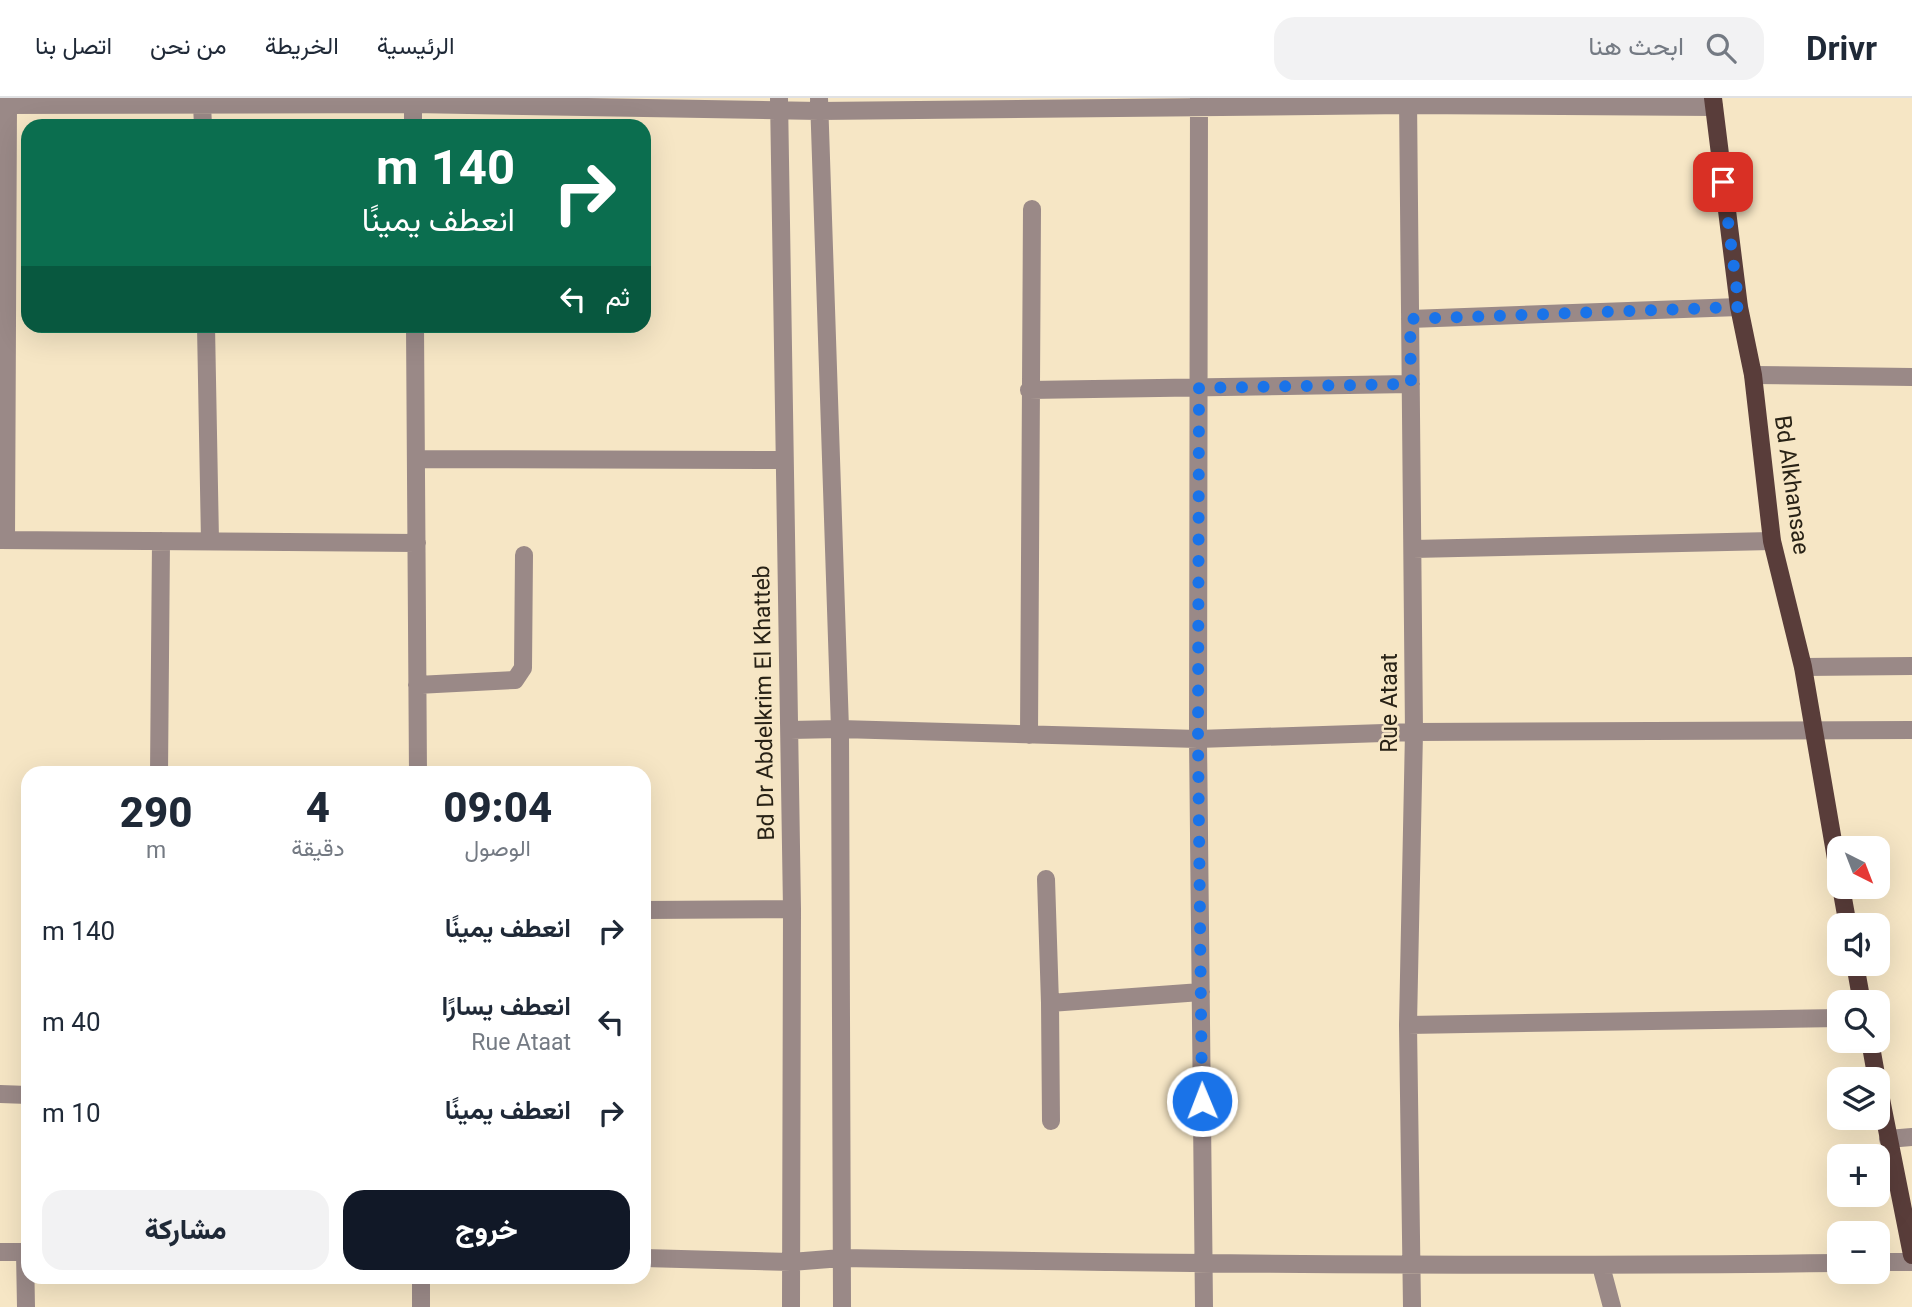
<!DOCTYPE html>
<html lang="ar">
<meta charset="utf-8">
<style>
body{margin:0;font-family:Roboto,Vazirmatn,sans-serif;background:#f2f2f3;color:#1f2937;direction:rtl;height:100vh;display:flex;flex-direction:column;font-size:26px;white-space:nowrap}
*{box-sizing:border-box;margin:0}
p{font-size:23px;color:#747a83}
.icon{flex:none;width:38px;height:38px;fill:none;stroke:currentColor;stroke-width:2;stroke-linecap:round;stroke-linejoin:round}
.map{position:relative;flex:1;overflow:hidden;direction:ltr}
.drawer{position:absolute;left:21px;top:668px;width:630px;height:518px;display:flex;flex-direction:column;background:#fff;border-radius:21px;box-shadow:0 7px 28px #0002;direction:rtl}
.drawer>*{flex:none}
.hud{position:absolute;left:21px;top:21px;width:630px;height:214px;border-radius:21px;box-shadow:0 7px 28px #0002;direction:rtl;background:#0b6e4f;color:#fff;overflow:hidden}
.needle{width:46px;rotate:138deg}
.tools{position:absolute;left:1827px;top:738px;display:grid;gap:14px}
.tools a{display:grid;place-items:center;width:63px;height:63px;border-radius:14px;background:#fff;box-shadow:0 7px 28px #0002;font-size:35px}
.pin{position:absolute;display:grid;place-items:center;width:60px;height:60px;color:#fff;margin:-30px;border-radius:14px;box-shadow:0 4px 10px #0006}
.me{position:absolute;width:77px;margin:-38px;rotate:359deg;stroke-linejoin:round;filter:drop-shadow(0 0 5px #0008)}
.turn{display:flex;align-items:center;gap:24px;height:147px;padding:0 21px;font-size:32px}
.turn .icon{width:91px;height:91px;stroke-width:2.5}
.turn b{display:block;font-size:49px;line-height:60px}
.then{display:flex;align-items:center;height:66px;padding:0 21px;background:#0003;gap:14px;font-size:26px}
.eta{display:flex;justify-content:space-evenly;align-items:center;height:119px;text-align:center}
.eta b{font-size:42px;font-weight:800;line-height:49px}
.action{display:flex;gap:14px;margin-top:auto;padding:14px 21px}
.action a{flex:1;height:80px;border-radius:21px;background:#111827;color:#fff;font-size:28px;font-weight:800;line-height:80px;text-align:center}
.action a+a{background:#f2f2f3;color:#1f2937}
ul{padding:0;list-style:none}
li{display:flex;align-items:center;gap:21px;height:91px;padding:0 21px}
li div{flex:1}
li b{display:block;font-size:26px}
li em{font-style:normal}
header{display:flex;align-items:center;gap:42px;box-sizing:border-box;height:98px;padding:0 35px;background:#fff;border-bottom:2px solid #e0e1e3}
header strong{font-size:33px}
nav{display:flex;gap:38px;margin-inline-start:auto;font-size:24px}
.search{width:490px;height:63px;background:#f2f2f3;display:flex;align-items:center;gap:18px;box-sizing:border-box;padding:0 24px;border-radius:21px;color:#747a83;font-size:26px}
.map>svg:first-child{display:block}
</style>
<header>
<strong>Drivr</strong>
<div class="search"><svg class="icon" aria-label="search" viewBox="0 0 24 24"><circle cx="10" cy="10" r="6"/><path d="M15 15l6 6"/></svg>ابحث هنا</div>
<nav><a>الرئيسية</a><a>الخريطة</a><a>من نحن</a><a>اتصل بنا</a></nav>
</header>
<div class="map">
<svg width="1912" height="1209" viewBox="0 0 1912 1209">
<rect width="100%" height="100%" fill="#f6e6c5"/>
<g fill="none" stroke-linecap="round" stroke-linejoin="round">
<path stroke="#9a8987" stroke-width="18" d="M413,0V28
M779,0L792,811L791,1209
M819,0L840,631L842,1209
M1199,0L1198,641L1204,1209
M1408,0L1414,634L1408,927L1412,1209
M202,6L203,28
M0,7L413,6L819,13L1408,7L1714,9
M1410,221L1739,209
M206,228L210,443
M415,228L418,676
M1753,277L1912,279
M1029,292L1411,286
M416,361L784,362
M0,442L417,445
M6,442L8,7
M1413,451L1772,443
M1803,569L1912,568
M417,587L515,582L523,570L524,457
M790,632L840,631L1198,641L1414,634L1912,632
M1029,637L1032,111
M159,676L161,443
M1046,781L1050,905L1201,894
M644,812L792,811
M1050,905L1051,1023
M1408,927L1839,920
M0,996L28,997
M1888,1041L1912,1039
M0,1154H28
M25,1154L26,1209
M644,1160L791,1164L842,1160C1174,1166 1507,1169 1839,1165
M1878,1164H1912
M1601,1168L1612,1209
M421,1180V1209"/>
<path stroke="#593d3a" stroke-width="18" d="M1713,0L1739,209L1753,277L1772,443L1803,569L1839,778
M1841,789L1848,828
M1855,866L1862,905
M1870,943L1877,982
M1878,986L1912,1157"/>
</g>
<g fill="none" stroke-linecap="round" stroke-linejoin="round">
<path stroke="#1a73e8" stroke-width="12" stroke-dasharray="0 21.6" d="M1202,1003L1198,641L1199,290L1411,286L1410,221L1739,209L1723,84"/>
</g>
<g text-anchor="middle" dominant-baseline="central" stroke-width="5" stroke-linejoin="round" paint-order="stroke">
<g font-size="23" fill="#282216" stroke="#f6e6c5">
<text transform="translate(1792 387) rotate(82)">Bd Alkhansae</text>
<text transform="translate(764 605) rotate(-91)">Bd Dr Abdelkrim El Khatteb</text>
<text transform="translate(1389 605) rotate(-90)">Rue Ataat</text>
</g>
</g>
</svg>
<div class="tools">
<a><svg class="needle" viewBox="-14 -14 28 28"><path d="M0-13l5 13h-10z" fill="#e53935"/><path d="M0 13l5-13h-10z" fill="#747a83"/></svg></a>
<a><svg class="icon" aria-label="sound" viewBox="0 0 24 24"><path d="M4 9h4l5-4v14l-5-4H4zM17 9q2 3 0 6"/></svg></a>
<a><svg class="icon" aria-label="search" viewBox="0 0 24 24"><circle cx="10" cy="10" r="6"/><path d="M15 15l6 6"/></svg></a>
<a><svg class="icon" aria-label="layers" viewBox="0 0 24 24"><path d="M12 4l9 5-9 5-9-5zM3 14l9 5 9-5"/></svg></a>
<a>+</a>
<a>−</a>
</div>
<div class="pin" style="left:1723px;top:84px;background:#d93025"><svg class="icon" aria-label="arrive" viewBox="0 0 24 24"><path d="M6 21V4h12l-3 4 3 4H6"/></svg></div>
<svg class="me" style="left:1202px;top:1003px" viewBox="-20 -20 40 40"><circle r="17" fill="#1a73e8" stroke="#fff" stroke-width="3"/><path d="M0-11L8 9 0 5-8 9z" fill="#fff"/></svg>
<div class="hud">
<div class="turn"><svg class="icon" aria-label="right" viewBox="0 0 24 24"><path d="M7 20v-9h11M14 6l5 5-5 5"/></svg><div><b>140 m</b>انعطف يمينًا</div></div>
<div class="then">ثم<svg class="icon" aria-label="left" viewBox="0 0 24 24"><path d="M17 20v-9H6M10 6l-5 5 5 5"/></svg></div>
</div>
<section class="drawer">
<div class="eta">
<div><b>09:04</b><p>الوصول</p></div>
<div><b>4</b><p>دقيقة</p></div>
<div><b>290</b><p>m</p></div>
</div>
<ul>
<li><svg class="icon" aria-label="right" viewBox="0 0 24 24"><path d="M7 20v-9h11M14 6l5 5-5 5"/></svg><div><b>انعطف يمينًا</b></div><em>140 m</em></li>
<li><svg class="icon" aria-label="left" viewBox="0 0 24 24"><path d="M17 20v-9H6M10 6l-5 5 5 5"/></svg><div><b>انعطف يسارًا</b><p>Rue Ataat</p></div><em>40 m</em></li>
<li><svg class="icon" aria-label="right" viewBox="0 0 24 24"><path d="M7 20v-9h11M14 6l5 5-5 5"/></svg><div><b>انعطف يمينًا</b></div><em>10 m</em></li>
</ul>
<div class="action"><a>خروج</a><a>مشاركة</a></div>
</section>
</div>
